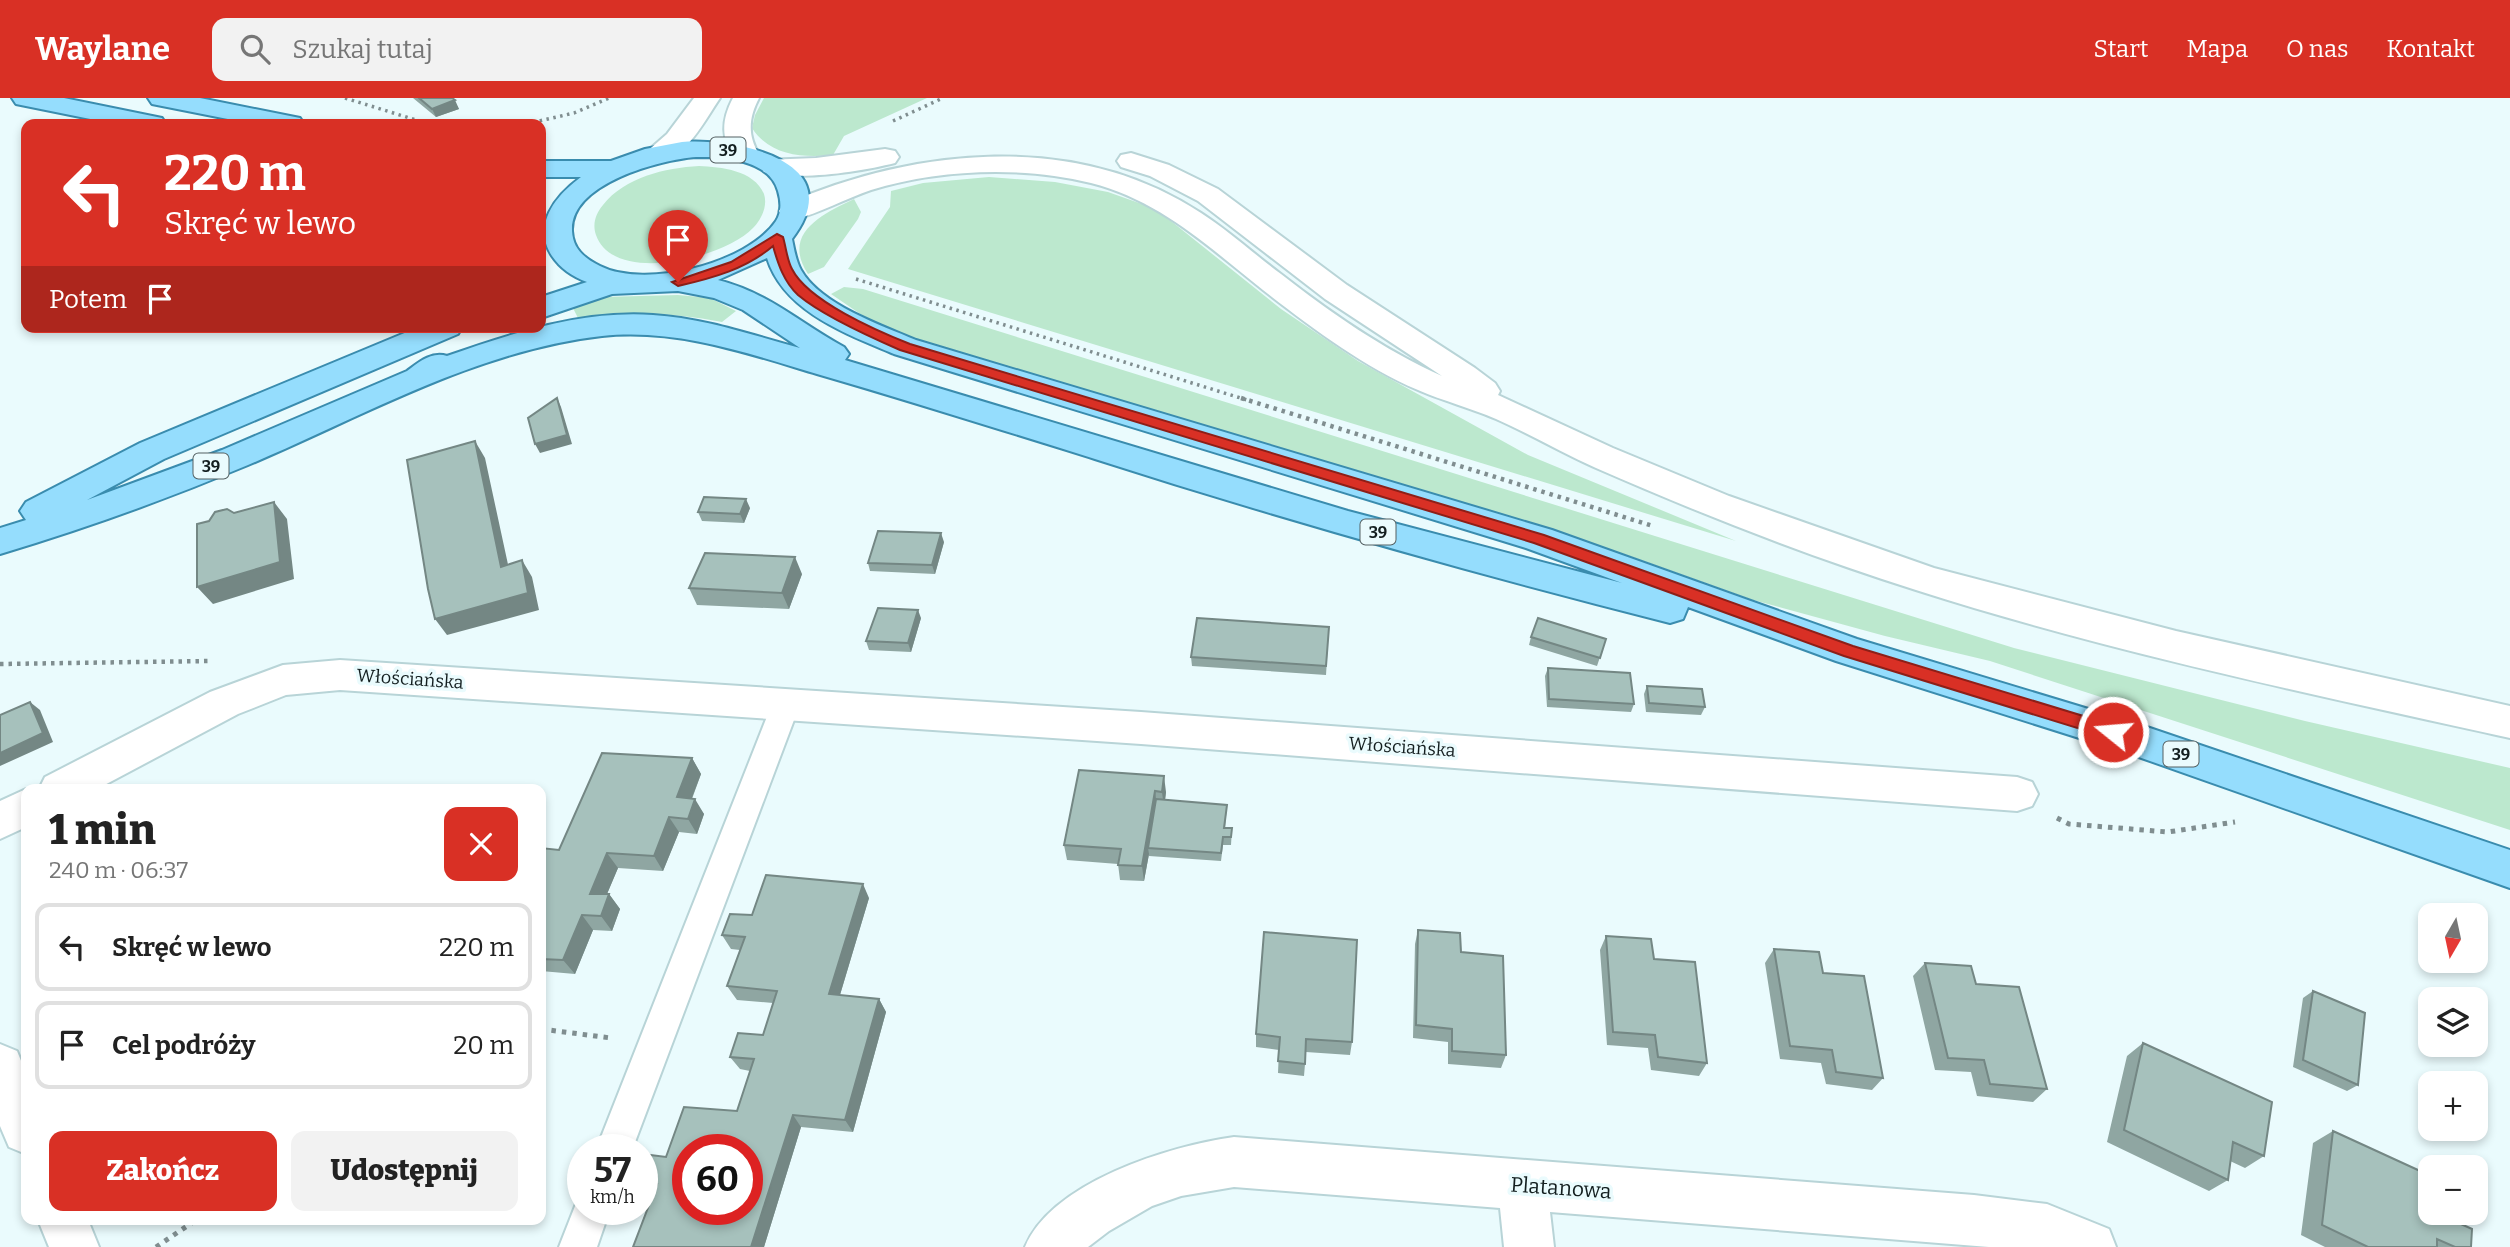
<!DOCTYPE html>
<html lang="pl">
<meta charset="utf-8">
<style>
body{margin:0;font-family:Bitter,serif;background:#f2f2f2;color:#222;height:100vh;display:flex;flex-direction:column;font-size:26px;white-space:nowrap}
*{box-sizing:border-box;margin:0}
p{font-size:23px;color:#767676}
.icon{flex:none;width:38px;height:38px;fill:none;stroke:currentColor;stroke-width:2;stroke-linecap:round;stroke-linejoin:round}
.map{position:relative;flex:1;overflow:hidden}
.details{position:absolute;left:21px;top:686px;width:525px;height:441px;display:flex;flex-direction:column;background:#fff;border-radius:14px;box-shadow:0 4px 10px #0003}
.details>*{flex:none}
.guide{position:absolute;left:21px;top:21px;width:525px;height:214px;border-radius:14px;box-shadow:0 4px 10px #0003;background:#d93025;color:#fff;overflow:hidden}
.needle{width:46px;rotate:189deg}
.buttons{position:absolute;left:2418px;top:805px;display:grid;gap:14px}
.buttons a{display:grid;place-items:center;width:70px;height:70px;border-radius:14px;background:#fff;box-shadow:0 4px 10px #0003;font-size:35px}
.speed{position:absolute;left:567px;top:1036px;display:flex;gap:14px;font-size:35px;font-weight:700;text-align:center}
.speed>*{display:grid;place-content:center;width:91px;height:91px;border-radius:50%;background:#fff;box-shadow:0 4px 10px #0003;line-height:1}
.speed small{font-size:18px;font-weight:400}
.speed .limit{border:10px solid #d22;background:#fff;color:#111}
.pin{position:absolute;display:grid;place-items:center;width:60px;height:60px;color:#fff;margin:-72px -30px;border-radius:50% 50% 50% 0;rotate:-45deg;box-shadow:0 0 7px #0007}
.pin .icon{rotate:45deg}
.me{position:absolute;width:77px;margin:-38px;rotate:287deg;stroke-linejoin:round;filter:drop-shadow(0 0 5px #0008)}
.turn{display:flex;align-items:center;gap:24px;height:147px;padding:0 28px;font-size:32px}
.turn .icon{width:91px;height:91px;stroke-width:2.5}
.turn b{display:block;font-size:49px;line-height:60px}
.then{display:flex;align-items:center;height:66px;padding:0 28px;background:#0003;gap:14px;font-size:26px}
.round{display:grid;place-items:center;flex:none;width:74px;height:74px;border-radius:14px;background:#f2f2f2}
.overview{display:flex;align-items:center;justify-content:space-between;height:119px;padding:0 28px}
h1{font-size:42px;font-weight:800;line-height:52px}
.cta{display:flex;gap:14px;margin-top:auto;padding:14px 28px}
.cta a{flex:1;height:80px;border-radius:14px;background:#d93025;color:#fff;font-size:28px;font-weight:800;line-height:80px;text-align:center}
.cta a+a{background:#f2f2f2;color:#222}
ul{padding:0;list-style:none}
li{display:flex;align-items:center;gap:21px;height:88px;margin:0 14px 10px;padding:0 14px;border:4px solid #e0e0e0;border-radius:14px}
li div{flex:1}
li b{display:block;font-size:26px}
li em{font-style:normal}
header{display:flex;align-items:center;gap:42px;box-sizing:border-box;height:98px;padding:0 35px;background:#d93025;color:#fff}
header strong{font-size:33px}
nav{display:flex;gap:38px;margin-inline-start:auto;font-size:24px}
.search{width:490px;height:63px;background:#f2f2f2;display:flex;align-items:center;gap:18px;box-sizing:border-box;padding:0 24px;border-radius:14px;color:#767676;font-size:26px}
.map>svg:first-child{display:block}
</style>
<header>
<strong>Waylane</strong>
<div class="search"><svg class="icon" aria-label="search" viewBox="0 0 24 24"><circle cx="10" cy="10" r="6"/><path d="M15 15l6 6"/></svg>Szukaj tutaj</div>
<nav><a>Start</a><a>Mapa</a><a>O nas</a><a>Kontakt</a></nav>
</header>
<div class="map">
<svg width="2510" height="1149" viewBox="0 0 2510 1149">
<rect width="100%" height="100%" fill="#eafbfd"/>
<path fill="#bce8ce" d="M764,0H927L844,38L833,57C803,60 770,58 752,30L755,17Z
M699,68C721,69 754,72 764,96C768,108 761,122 753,130C725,160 614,188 596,137C592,126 596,115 603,107C625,79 665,70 699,68Z
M989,79L1055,84L1108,94L1156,111L1281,211L1358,263L1528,357L1736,443L848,171L890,109L891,93L923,85Z
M854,101L861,114L858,121L824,169L808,176C781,135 823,116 854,101Z
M844,189L863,191L2014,550L2305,623L2510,670V732L1990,563L1885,538L1753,502L1624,456L928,247L872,224L831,196Z
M678,197L710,200L736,213L722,224C675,215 627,212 579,222L572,208L603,199Z"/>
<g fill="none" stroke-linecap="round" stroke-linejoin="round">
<defs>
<path id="service" d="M786,595L796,598L800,606L632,1052H596L772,606L776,598Z
M583,1097V1111H610L597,1149H559L579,1098Z"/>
<path id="minor" d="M340,562L1141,614L2017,679L2032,684L2038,696L2032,708L2017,713L1141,646L340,592L286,597L238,616L97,691H39L45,679L210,594L283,567Z
M26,691V729L0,741V703Z
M0,946L17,953L26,975V1056L9,1049L0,1028Z
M1234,1039L1974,1097L2047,1106L2109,1131L2116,1149H1989L1550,1114L1554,1149H1504L1500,1110L1234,1089L1181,1098L1152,1108L1109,1133L1088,1149H1025C1052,1084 1169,1048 1234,1039Z
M38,1122H88L99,1149H49Z"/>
<path id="tertiary" d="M694,0H720C704,23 682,70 648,62L644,56L667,36Z
M733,0H759C749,19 747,37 759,56L755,62L745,64L735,62C721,41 721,23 733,0Z
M885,51L895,53L899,59L895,65C859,74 800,83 764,74L760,68L764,62L816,60Z
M1131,55L1169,67L1218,91L1347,187L1475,270L1495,285L1500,293L1498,297L1613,350L1729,398L1934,470L2176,533L2510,608V640C2311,596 2110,554 1916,492C1808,458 1701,416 1596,370C1562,355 1530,336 1496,321C1471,310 1443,303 1418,292C1362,268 1311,229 1263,192C1209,149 1159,102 1091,85C1021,68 940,71 871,92C845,101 820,115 793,122L783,119L779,113L783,107C914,50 1076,32 1201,115C1229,133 1254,156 1281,176C1331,215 1384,252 1442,278L1325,201L1198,103L1150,78L1121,69L1117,63L1121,57Z"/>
<path id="primary" d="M12,0H64L162,20L166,26H115L16,6Z
M148,0H200L300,20L304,26H253L152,6Z
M682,44C738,40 852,63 792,141C794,151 796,163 801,172C821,207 881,227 916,242L1552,432L1857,541L2138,626L2510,752V790L2133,657L1836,563L1688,509L1683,521L1670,525C1477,476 1285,422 1095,361C1002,332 910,303 817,276C747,255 676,230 602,238C477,252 362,319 248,367C167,401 84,431 0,456V430L26,422L20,413L26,404L140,345L419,229H462L458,236L164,361L87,402L222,352L407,273C419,264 432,253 447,258C512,235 583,212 653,217C703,220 752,237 800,250L743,212L714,200L678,193L612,196L541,220V199L587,184C573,179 560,170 552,158C532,127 555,98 581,79H541V63H611L645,51ZM696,59C723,59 769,61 778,93C781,103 782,114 776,123C747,166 645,191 600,168C584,160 573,151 572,133C570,85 660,62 696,59ZM767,160C784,214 847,236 894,256L1526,450L1622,485L1348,413L845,262L849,256L844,249C798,224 771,196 718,182Z"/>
</defs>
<use href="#service" stroke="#b8d4d7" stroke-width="4"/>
<use href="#minor" stroke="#b8d4d7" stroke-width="4"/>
<use href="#tertiary" stroke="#b8d4d7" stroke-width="4"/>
<use href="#primary" stroke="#3a8cae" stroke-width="4"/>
<path stroke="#808e90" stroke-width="3.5" stroke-dasharray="2.5 4.5" stroke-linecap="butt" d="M345,0L429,26
M893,23L943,0
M526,26L574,15L609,0
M856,181L1247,302"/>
<path stroke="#808e90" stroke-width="4.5" stroke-dasharray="3.5 5" stroke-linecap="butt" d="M1241,300L1653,428
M0,566L209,563"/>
<path stroke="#808e90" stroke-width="5" stroke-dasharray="4.5 6" stroke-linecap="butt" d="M2057,720L2069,726L2168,734L2235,724
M541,931L611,940
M156,1149L196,1122"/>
<use href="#service" fill="#fff" fill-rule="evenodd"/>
<use href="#minor" fill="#fff" fill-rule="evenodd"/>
<use href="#tertiary" fill="#fff" fill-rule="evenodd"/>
<use href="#primary" fill="#95ddfd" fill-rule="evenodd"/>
</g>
<path fill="#8fa6a2" d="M413,0H452L459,11L436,19Z
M750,410L744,425L702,423L698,414Z
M944,444L935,476L870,473L868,465Z
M802,476L789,511L697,507L689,490Z
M921,520L911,554L869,552L866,543Z
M1329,529L1326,577L1192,568L1191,559Z
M1531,539L1606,541L1597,568L1529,547Z
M1548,570L1634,606L1631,614L1547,609L1545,578Z
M1647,588L1705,609L1701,617L1646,614L1644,596Z
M692,660L701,676L692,701L704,716L697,736L679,734L663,773L618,770L607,796H609L620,811L612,833L593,832L575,876L541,873V750L559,752Z
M1079,672L1166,694L1165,702L1227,707L1225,730H1232L1231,747H1223L1221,763L1149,758V756L1144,783L1120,782L1118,766L1067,762L1064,747Z
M869,800L840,897L879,901L886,914L853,1034L801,1029L764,1149H633L653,1095L642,1094V1056L666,1059L737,1013L750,973L740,971L730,959L763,937L773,905L737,902L727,888L740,852L731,851L722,837L752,817Z
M1418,832L1461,854L1506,957L1501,970L1448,966V944L1413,940L1415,846Z
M1606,838L1654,861L1707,965L1699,978L1651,972L1648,950L1607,947L1600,852Z
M1774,851L1823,875L1883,980L1872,992L1826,986L1821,965L1780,961L1765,865Z
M1925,865L1976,886L2047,991L2033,1004L1977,998L1971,974L1935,972L1913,878Z
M2313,893L2358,987L2347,993L2293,969L2303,900Z
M1256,936L1352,944L1350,957L1306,954L1304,978L1278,975L1279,952L1256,949Z
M2143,945L2264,1058L2245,1070L2230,1063L2228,1082L2209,1093L2107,1044L2127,958Z
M2333,1033L2439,1116L2471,1149H2325L2301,1137L2313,1045Z"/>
<path fill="#748784" d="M455,2L459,11L436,19L432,11Z
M557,300L561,309L572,346L540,355L535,346Z
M475,343L485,360L512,485L501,469Z
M746,401L750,410L744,425L740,416Z
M274,404L287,421L294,481L213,506L197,489Z
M941,435L944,444L935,476L932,467Z
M795,459L802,476L789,511L782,495Z
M522,462L532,479L539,512L447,537L435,521Z
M918,512L921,520L911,554L908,545Z
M30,604L40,612L53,644L0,668V655Z
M692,660L701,676L686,715L677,699Z
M1164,678L1166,694L1164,710L1162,694Z
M1155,693L1157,709L1148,750L1149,756L1144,783L1142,768Z
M695,701L704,716L697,736L688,721Z
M669,719L679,734L663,773L654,758Z
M607,755L618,770L601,810L590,796Z
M863,786L869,800L836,910L829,896Z
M609,796L620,811L612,833L601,818Z
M582,817L593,832L575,876L563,862Z
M879,901L886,914L853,1034L845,1022Z
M793,1017L801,1029L764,1149H751Z"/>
<path fill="#a6c1bc" stroke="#748784" stroke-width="2" fill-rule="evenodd" d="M419,0H452L455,2L432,11Z
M557,300L567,337L535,346L528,320Z
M475,343L501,469L522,462L528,495L435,521L428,491L407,362Z
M704,399L746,401L740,416L698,414Z
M274,404L280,464L197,489V426L209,423L215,414L227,411L234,415Z
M878,433L941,435L932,467L868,465Z
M705,455L795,459L782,495L689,490Z
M878,510L918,512L908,545L866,543Z
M1197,520L1329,529L1326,568L1191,559Z
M1538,520L1606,541L1600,560L1531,539Z
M1548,570L1630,575L1634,606L1549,601Z
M1647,588L1702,591L1705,609L1649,605Z
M30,604L43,635L0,655V617Z
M602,655L692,660L677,699L695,701L688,721L669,719L654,758L607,755L590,796H609L601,818L582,817L563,862L541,861V750L559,752Z
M1079,672L1164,678L1162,694L1155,693L1142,768L1118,767L1121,751L1064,747Z
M1156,701L1227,707L1224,730H1232L1231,739H1223L1221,755L1148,750Z
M766,777L863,786L829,896L879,901L845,1022L793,1017L751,1149H633L657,1086L642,1084V1056L666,1059L684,1009L737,1013L754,961L730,959L738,935L763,937L777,893L727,888L745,839L722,837L730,816L752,817ZM688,1052H747V1111H688Z
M1418,832L1460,835L1461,854L1503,858L1506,957L1452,953V931L1416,927Z
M1264,834L1357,842L1352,944L1306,941L1305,966L1278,963L1280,939L1256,936Z
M1606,838L1651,841L1654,861L1695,864L1707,965L1658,959L1655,937L1613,934Z
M1774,851L1819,854L1823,875L1864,878L1883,980L1836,974L1832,952L1790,948Z
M1925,865L1971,868L1976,886L2019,889L2047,991L1990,986L1984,962L1948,960Z
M2313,893L2365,915L2358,987L2303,962Z
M2143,945L2272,1004L2264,1058L2233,1044L2228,1082L2124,1032Z
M2333,1033L2431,1078V1115H2439V1116L2472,1131L2471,1149H2455L2437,1141V1149H2368L2322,1127Z"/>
<path fill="#d93025" stroke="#8d1f18" stroke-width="2" d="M777,136L783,139C786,149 787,162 792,171C808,203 877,233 910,246L1544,437L1853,548L2113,627L2119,629L2121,634L2119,639L2113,641L1844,558L1534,445L900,252C870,239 823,218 798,197C784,184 778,166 773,148C746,171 713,180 678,188L672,184L731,164Z"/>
<g text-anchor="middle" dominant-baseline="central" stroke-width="7" stroke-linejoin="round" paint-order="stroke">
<g fill="#eafbfd" stroke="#546062" stroke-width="2">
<rect x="710.5" y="39.5" width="35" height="25" rx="5"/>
<rect x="193.5" y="355.5" width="35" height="25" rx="5"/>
<rect x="1360.5" y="421.5" width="35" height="25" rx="5"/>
<rect x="2163.5" y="643.5" width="35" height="25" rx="5"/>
</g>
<g font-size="16" font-weight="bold" fill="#131e1f">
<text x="728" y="52">39</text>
<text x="211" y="368">39</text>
<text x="1378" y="434">39</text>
<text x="2181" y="656">39</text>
</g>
<g font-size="18" fill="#131e1f" stroke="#eafbfd">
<text transform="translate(410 581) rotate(4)">Włościańska</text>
<text transform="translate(1402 649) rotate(4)">Włościańska</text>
</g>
<g font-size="21" fill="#131e1f" stroke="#eafbfd">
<text transform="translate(1561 1090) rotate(4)">Platanowa</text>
</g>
</g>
</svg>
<div class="buttons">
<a><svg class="needle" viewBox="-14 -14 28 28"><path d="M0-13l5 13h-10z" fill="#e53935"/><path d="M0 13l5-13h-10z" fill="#767676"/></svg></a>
<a><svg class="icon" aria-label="layers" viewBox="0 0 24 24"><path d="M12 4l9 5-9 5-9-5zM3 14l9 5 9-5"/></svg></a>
<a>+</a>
<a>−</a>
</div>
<div class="speed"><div>57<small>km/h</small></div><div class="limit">60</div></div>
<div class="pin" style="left:678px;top:184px;background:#d93025"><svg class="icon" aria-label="arrive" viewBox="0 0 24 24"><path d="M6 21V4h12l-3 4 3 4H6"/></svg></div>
<svg class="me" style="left:2113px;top:634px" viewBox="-20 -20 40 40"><circle r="17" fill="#d93025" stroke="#fff" stroke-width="3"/><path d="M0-11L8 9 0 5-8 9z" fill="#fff"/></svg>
<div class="guide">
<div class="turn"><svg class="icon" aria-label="left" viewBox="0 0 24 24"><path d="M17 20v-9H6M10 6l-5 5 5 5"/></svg><div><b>220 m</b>Skręć w lewo</div></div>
<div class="then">Potem<svg class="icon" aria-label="arrive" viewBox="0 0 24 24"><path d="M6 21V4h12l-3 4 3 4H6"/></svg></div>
</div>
<section class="details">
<div class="overview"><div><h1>1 min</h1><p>240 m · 06:37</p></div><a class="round" style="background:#d93025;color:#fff"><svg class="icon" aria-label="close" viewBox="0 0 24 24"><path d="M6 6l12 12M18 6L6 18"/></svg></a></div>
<ul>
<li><svg class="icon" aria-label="left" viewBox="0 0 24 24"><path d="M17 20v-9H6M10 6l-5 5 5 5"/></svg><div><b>Skręć w lewo</b></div><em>220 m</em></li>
<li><svg class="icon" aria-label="arrive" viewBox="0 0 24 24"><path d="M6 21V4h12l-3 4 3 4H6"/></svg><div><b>Cel podróży</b></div><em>20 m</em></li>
</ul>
<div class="cta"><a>Zakończ</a><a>Udostępnij</a></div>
</section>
</div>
